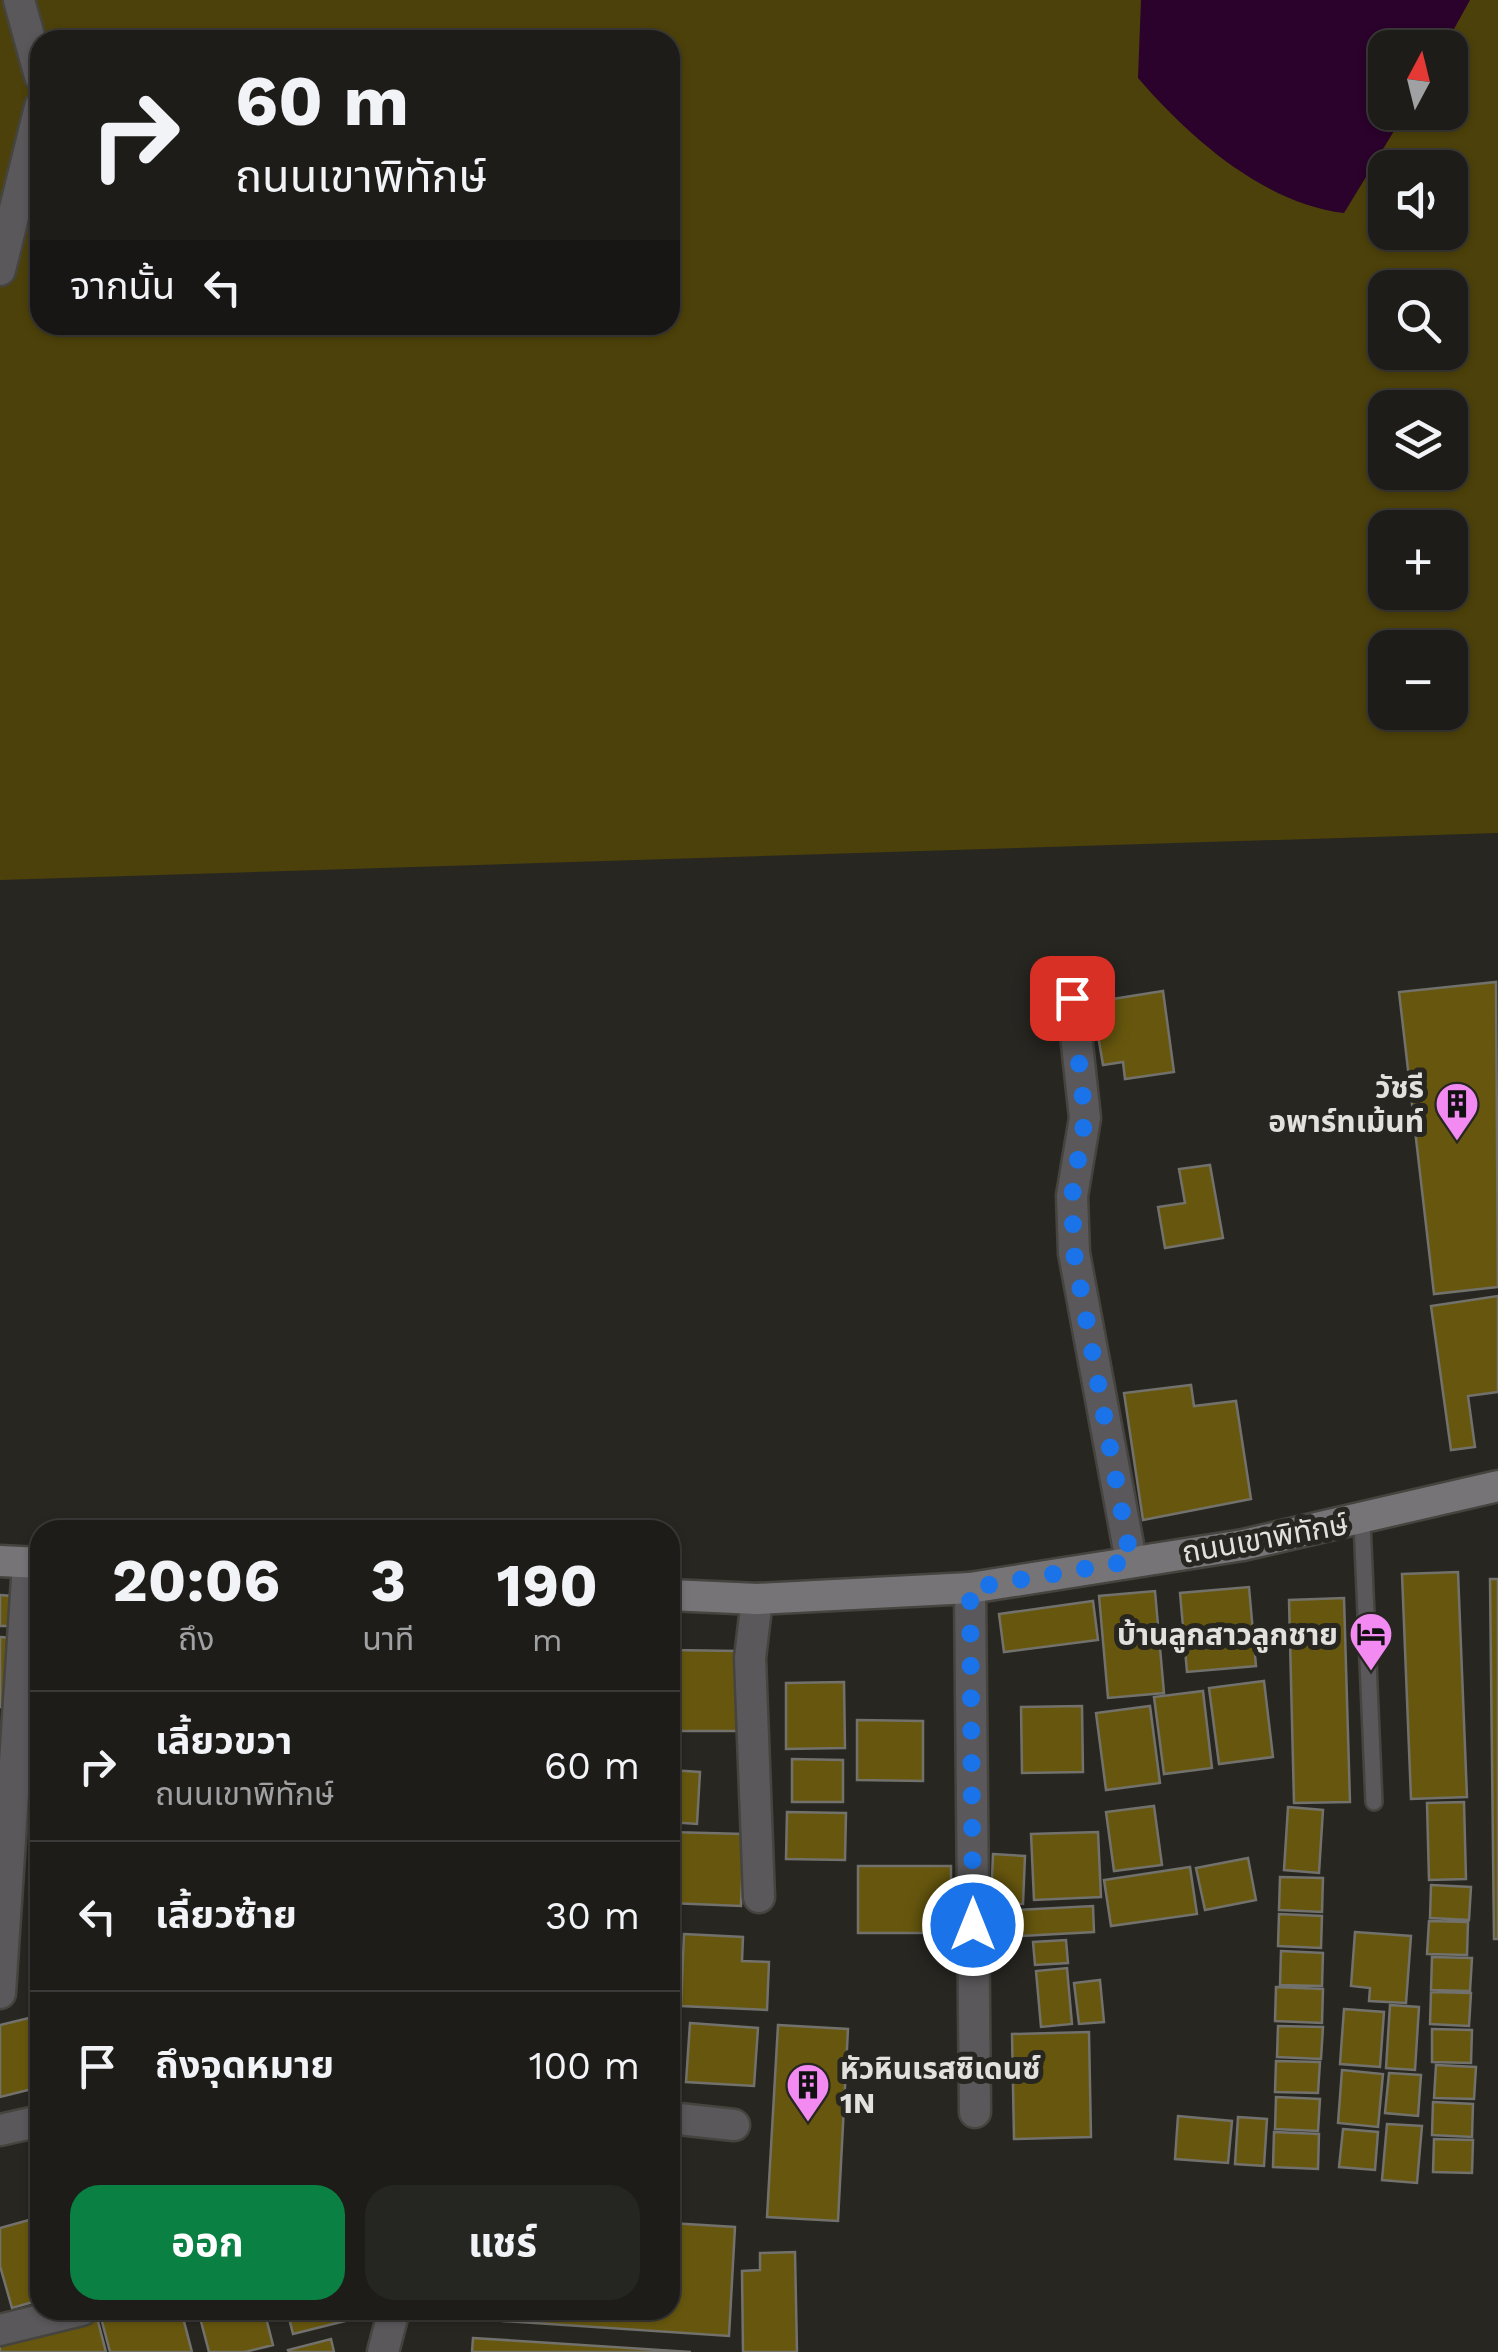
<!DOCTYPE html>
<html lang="th">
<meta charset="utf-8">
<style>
body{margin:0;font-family:"Work Sans","Noto Sans Thai",sans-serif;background:#252522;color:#f1f3f6;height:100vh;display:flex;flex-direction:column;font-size:38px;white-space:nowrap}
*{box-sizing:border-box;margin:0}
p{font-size:32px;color:#a0a1a2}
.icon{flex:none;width:55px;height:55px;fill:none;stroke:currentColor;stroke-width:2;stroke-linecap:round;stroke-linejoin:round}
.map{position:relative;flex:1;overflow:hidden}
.drawer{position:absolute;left:30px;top:1520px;width:650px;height:800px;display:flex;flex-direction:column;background:#1d1c19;border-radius:30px;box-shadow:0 2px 8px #0004,0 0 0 2px #3b3a38}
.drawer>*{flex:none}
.banner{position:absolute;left:30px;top:30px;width:650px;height:305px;border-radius:30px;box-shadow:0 2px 8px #0004,0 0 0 2px #3b3a38;background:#1d1c19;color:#f1f3f6;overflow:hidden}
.needle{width:65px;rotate:7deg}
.controls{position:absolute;left:1368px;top:30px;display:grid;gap:20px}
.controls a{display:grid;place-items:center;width:100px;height:100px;border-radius:20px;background:#1d1c19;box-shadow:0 2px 8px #0004,0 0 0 2px #3b3a38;font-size:50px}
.pin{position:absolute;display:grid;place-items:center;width:85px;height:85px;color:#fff;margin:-42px;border-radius:20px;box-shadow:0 5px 15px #0006}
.me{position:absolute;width:110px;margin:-55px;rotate:0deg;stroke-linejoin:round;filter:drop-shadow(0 0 8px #0008)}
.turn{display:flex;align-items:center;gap:35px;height:210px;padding:0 40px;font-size:45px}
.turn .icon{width:130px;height:130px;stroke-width:2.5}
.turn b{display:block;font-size:70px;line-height:85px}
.then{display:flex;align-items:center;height:95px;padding:0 40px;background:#0003;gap:20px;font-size:38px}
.eta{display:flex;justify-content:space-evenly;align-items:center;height:170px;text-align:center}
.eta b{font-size:60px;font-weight:700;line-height:70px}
.action{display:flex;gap:20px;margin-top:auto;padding:20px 40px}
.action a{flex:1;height:115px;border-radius:30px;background:#0b8043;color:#fff;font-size:40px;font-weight:700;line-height:115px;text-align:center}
.action a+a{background:#252522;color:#f1f3f6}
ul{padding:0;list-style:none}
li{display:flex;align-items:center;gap:30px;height:150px;padding:0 40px;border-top:2px solid #3b3a38}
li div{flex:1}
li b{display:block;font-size:38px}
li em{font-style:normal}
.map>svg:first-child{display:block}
</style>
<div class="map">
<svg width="1498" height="2352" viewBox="0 0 1498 2352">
<rect width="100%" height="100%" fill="#272621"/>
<path fill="#4c410a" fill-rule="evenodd" d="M0,0H1498V833L0,880ZM40,40H670V325H40ZM1385,48H1450V112H1385ZM1385,168H1450V232H1385ZM1385,288H1450V352H1385ZM1385,408H1450V472H1385ZM1385,528H1450V592H1385ZM1385,648H1450V712H1385Z"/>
<path fill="#2a022b" d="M1141,0H1470L1444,47L1385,48V112L1405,113L1344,213C1263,203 1190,138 1138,78Z"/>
<path fill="#67570e" stroke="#72716b" stroke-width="2.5" d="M1496,982L1498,1287L1434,1294L1399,992Z
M1163,991L1174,1072L1125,1079L1123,1062L1103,1065L1097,1029L1109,1027L1106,1000Z
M1210,1165L1223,1238L1165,1248L1158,1207L1185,1203L1179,1169Z
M1498,1296V1392L1468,1396L1475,1447L1451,1450L1431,1306Z
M1191,1385L1194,1406L1236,1401L1251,1499L1143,1520L1124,1393Z
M1458,1572L1467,1797L1411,1799L1402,1574Z
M1490,1579H1498V1939H1494Z
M1249,1587L1256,1666L1187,1672L1180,1593Z
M1155,1591L1164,1693L1108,1698L1099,1596Z
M0,1595L12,1596L9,1626H0Z
M1344,1598L1350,1802L1294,1803L1289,1600Z
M1093,1601L1098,1640L1004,1652L999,1614Z
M0,1637L12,1638L7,1708L0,1707Z
M670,1650L739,1651V1731H670Z
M1264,1681L1273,1757L1219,1764L1209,1688Z
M844,1682L845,1748L786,1749V1683Z
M1203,1691L1212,1768L1164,1774L1154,1697Z
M1082,1706L1083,1772L1022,1773L1021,1707Z
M1150,1706L1160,1783L1106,1790L1096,1713Z
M857,1720L923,1721V1781L857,1780Z
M792,1759L843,1760V1802H792Z
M670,1770L700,1772L697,1824L670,1822Z
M1464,1802L1466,1879L1429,1880L1427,1803Z
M1154,1806L1162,1865L1114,1871L1106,1812Z
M1288,1807L1323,1810L1319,1873L1284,1870Z
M787,1812L846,1813L845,1860L786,1859Z
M670,1832L744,1834L741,1906L670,1903Z
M1098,1832L1101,1897L1034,1900L1031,1834Z
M993,1854L1025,1856L1023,1904L991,1902Z
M1248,1858L1256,1900L1205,1910L1196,1868Z
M858,1866H951V1933H858Z
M1190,1867L1197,1914L1111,1926L1104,1880Z
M1280,1877L1323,1878L1322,1912L1279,1910Z
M1431,1885L1471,1887L1469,1920L1430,1918Z
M1093,1906L1094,1932L1000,1937L998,1911Z
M1279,1914L1322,1916L1321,1948L1278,1946Z
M1429,1921L1468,1922L1467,1955L1427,1954Z
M1355,1932L1411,1936L1406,2003L1369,2001L1370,1988L1351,1986Z
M684,1934L743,1937L742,1961L769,1962L767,2010L681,2006Z
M1066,1940L1068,1963L1035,1965L1033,1942Z
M1281,1951L1323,1953L1322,1986L1280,1985Z
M1432,1957L1472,1958L1470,1991L1431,1990Z
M1067,1968L1072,2024L1041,2027L1036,1971Z
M1100,1980L1104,2022L1079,2024L1074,1983Z
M1276,1987L1323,1989L1322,2023L1275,2021Z
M1431,1992L1471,1993L1469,2026L1430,2024Z
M1390,2005L1419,2007L1415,2070L1386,2068Z
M1344,2009L1384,2012L1380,2067L1340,2064Z
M33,2017L40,2045V2087L0,2097V2025Z
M670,2017L680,2018L674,2097H670Z
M690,2023L758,2028L754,2086L686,2082Z
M778,2025L848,2029L838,2221L767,2217Z
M1278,2026L1323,2027L1321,2059L1277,2057Z
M1432,2029L1472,2030L1471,2063L1432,2062Z
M1089,2032L1091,2137L1014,2139L1012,2034Z
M1276,2061L1320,2062L1318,2093L1275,2092Z
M1436,2065L1476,2067L1474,2099L1434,2098Z
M1342,2070L1383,2074L1378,2127L1338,2123Z
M1389,2073L1421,2075L1418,2116L1385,2113Z
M1276,2097L1320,2099L1318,2131L1275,2129Z
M1433,2102L1473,2104L1472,2137L1432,2135Z
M1178,2116L1232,2121L1228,2163L1175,2159Z
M1238,2117L1267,2119L1264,2166L1235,2164Z
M1387,2124L1422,2126L1417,2183L1382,2180Z
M1343,2129L1378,2132L1375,2170L1339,2167Z
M1274,2132L1319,2134L1318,2169L1273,2167Z
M1434,2139L1473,2140L1472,2173L1433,2172Z
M40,2217V2300L12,2308L0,2266V2228Z
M670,2223L735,2227L729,2336L503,2321L504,2310H670Z
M795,2252L797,2352H743L742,2271L760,2270V2253Z
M95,2310L106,2352H0V2335Z
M99,2310H181L192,2352H110Z
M198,2310H264L273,2345L245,2352H209Z
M287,2310H351L353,2319L293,2334Z
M473,2338L691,2352H472Z
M331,2339L334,2352H289L288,2350Z"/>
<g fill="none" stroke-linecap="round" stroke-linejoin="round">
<defs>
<path id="lane" d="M1362,1521L1374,1802"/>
<path id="street" d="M19,0L40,76
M0,270L40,107
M1072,998L1085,1118L1072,1196L1074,1253L1131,1561
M970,1588L975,2112
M757,1599L750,1658L759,1897
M0,1993L28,1563
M670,2118L734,2125
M0,2130L40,2121
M0,2330L82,2310
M383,2352L394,2310"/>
<path id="secondary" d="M0,1561L40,1563
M670,1595L757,1599L970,1588L1243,1545L1498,1486"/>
</defs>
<use href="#lane" stroke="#45443f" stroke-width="20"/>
<use href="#street" stroke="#45443f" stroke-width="35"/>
<use href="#secondary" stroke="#45443f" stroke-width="35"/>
<use href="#lane" stroke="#5a585a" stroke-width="15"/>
<use href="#street" stroke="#5a585a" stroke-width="30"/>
<use href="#secondary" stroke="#777477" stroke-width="30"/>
</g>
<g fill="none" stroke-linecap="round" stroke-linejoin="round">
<path stroke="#1a73e8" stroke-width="18" stroke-dasharray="0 32.4" d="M973,1925L970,1588L1131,1561L1074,1253L1072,1196L1085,1118L1072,998"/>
</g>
<defs>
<symbol id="building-pin" viewBox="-11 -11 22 30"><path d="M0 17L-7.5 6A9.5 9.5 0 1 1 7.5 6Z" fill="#f28af2" stroke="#272621"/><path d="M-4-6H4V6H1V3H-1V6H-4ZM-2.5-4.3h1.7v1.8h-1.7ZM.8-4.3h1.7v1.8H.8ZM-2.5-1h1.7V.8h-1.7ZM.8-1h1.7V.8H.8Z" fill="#111"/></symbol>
<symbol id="hotel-pin" viewBox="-11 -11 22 30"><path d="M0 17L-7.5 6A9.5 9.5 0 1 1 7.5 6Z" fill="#f28af2" stroke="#272621"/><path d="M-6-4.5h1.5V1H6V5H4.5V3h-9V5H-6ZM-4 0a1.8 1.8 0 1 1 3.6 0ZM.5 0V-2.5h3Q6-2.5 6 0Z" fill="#111"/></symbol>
</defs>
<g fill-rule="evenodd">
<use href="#building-pin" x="1432" y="1079" width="50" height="68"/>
<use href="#hotel-pin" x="1346" y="1609" width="50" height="68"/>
<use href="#building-pin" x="783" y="2060" width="50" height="68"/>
</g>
<g text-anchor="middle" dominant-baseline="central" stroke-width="10" stroke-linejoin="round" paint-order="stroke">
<g font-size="30" font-weight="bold" fill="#e2e1de" stroke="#272621" text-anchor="end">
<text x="1424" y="1087">วัชรี<tspan x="1424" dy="34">อพาร์ทเม้นท์</tspan></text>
<text x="1338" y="1634">บ้านลูกสาวลูกชาย</text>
<text x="840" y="2068" text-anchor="start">หัวหินเรสซิเดนซ์<tspan x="840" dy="34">1N</tspan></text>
</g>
<g font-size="30" fill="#e2e1de" stroke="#272621">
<text transform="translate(1265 1538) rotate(-10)">ถนนเขาพิทักษ์</text>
</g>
</g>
</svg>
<div class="controls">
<a><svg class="needle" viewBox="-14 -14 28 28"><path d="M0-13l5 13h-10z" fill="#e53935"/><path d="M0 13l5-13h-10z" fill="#a0a1a2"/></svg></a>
<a><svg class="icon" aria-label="sound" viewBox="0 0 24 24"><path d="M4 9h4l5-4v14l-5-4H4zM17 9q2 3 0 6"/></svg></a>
<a><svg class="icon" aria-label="search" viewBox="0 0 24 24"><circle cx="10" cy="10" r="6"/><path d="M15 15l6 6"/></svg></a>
<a><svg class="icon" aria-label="layers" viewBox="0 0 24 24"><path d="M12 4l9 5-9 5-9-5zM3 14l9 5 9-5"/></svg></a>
<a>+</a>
<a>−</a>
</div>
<div class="pin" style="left:1072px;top:998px;background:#d93025"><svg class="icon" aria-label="arrive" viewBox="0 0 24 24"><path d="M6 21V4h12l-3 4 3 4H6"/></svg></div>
<svg class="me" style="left:973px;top:1925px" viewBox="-20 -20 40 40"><circle r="17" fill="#1a73e8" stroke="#fff" stroke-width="3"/><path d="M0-11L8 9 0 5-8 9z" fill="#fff"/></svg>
<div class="banner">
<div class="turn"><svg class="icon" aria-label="right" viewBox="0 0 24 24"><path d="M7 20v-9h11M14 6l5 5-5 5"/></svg><div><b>60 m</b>ถนนเขาพิทักษ์</div></div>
<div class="then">จากนั้น<svg class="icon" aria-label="left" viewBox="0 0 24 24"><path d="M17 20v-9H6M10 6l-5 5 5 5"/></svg></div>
</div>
<section class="drawer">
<div class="eta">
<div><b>20:06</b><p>ถึง</p></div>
<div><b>3</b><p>นาที</p></div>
<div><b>190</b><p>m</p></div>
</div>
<ul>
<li><svg class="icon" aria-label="right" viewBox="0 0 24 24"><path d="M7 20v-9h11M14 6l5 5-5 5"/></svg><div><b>เลี้ยวขวา</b><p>ถนนเขาพิทักษ์</p></div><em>60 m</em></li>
<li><svg class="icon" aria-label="left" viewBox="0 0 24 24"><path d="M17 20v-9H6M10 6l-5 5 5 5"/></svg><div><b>เลี้ยวซ้าย</b></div><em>30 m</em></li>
<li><svg class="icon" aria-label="arrive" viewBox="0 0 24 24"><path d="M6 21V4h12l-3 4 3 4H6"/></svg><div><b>ถึงจุดหมาย</b></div><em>100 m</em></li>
</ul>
<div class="action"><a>ออก</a><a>แชร์</a></div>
</section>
</div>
